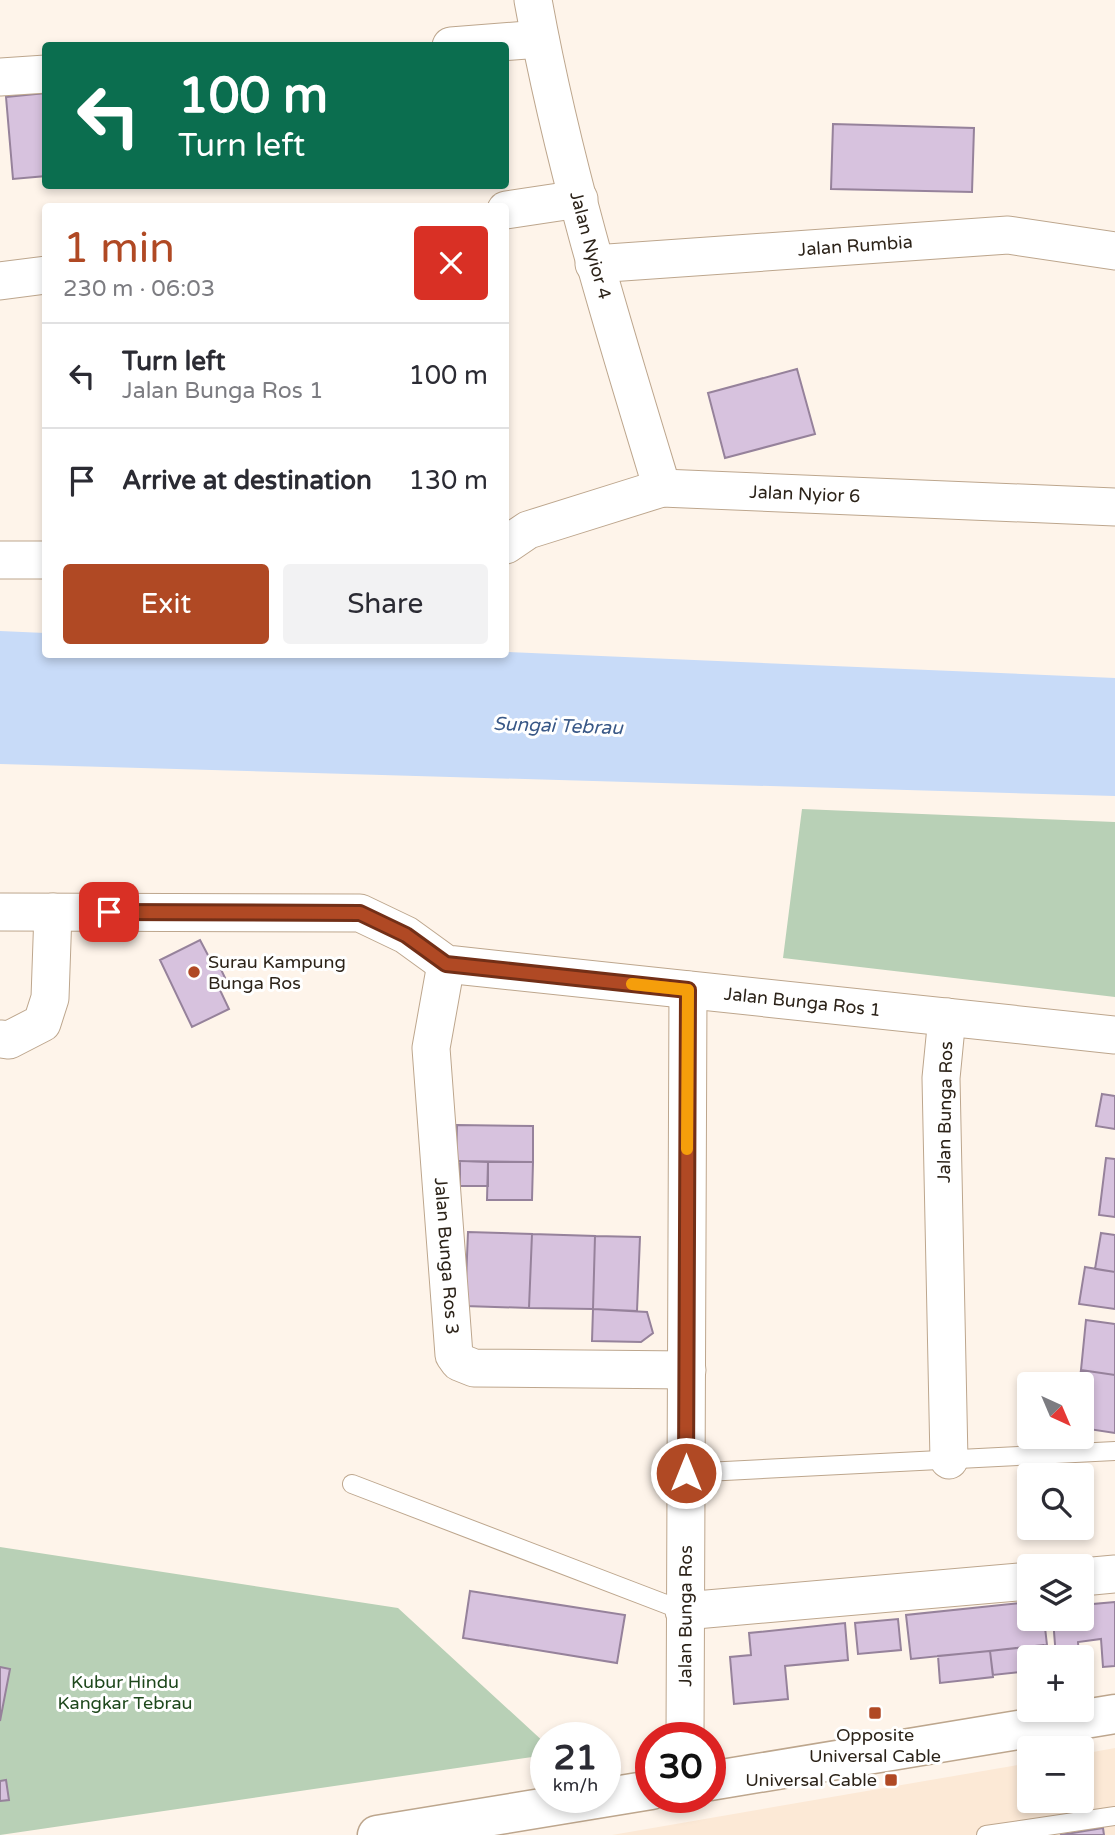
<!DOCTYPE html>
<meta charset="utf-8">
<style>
body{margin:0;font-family:"Varela Round",sans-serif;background:#f2f2f3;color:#2b2b33;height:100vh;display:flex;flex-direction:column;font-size:26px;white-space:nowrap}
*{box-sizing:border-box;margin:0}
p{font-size:23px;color:#7c7c81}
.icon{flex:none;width:38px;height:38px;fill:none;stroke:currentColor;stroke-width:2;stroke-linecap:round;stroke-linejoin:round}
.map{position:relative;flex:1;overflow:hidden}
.side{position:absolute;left:42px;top:203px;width:467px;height:455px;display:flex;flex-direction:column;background:#fff;border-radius:7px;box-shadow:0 4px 10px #0003}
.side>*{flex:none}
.top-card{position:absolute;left:42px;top:42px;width:467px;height:147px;border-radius:7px;box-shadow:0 4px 10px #0003;background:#0b6e4f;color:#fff;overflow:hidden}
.needle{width:46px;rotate:136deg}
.buttons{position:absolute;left:1017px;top:1372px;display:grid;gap:14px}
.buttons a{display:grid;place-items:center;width:77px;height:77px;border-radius:7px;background:#fff;box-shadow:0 4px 10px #0003;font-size:35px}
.speed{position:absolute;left:530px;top:1722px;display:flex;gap:14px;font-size:35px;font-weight:700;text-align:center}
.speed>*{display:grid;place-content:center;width:91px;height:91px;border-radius:50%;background:#fff;box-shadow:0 4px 10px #0003;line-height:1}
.speed small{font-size:18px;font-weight:400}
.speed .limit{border:10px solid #d22;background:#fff;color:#111}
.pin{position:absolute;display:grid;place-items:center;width:60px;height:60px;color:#fff;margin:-30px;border-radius:14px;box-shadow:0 4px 10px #0006}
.me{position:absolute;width:77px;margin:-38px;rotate:0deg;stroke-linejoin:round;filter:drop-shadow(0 0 5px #0008)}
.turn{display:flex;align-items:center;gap:24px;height:147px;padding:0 21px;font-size:32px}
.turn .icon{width:91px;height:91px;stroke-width:2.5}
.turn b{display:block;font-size:49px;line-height:60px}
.round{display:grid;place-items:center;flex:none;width:74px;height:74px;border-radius:7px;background:#f2f2f3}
.headline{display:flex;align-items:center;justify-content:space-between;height:119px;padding:0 21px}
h1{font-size:42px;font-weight:600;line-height:52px;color:#b04924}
.button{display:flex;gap:14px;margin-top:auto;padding:14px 21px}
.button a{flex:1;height:80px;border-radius:7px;background:#b04924;color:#fff;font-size:28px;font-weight:600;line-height:80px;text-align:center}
.button a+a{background:#f2f2f3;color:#2b2b33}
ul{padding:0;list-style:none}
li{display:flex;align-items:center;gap:21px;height:105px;padding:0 21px;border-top:2px solid #e1e1e2}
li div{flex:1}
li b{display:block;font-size:26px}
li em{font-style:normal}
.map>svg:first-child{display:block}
</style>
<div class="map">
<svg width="1115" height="1835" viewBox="0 0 1115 1835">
<rect width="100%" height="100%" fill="#fef4ea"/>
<path fill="#fce9d6" d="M1115,1748V1835H612L1029,1763V1801H1082V1754Z"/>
<path fill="#b8d0b6" d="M802,809L1115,822V997L783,958Z
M0,1547L398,1608L546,1744V1755L0,1835Z"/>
<path fill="#c8dbf8" d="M0,631L45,633L46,654H506V652L1115,678V796L0,764Z"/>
<path fill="#d7c2de" stroke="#96829b" stroke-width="2" d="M46,93V176L13,179L6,97Z
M833,124L974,128L972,192L831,189Z
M797,369L815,434L725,458L708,393Z
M200,940L210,959L215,957L228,984L219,988L229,1009L192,1027L160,960Z
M1102,1094L1115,1096V1129L1096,1126Z
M457,1125L533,1126V1162L456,1161Z
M1106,1158L1115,1159V1217L1099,1215Z
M460,1161L488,1162V1186H460Z
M488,1162H533L532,1200H487Z
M468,1232L532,1234L529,1308L465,1306Z
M1101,1233L1115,1235V1272L1095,1269Z
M532,1234L595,1236L593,1309L529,1308Z
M595,1236L640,1237L637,1311L593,1309Z
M1085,1267L1115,1272V1309L1079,1304Z
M593,1309L647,1312L653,1333L641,1342L592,1341Z
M1086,1320L1115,1324V1375L1081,1370Z
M1081,1370L1115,1375V1433L1082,1428V1384H1079Z
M470,1591L625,1615L617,1663L463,1638Z
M1029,1602V1619H1044L1047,1645L911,1659L906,1615Z
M1115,1602V1666L1103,1667L1101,1639L1078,1642L1079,1657H1056L1053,1619H1082V1605Z
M898,1619L901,1650L858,1654L855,1623Z
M845,1623L848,1660L785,1666L788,1699L734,1704L730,1657L751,1655L749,1633Z
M1043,1645L1044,1657H1029V1671L993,1675L990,1651Z
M990,1651L993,1677L940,1683L938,1656Z
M0,1667L10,1669L0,1721Z
M6,1780L9,1800L0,1801V1781Z
M1103,1828L1104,1835H1060Z"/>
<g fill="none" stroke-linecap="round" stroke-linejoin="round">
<defs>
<path id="service" d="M686,1473L1115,1451
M352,1484L684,1611
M986,1835L1115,1816"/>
<g id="minor">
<path id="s1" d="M533,0C563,166 613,327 662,488"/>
<path d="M451,46L540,39"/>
<path d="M0,77L46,74"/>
<path d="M506,210L579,199"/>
<path id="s2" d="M594,264L1008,235L1115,251"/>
<path d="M0,281L46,275"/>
<path id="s3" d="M506,545L528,530L662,488L1115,507"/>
<path d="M0,560H46"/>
<path id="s4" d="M0,912L360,913L406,935L446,964L1115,1035"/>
<path id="s5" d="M446,964L431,1048L454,1355L459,1362L474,1368L687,1370"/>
<path d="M947,1017L941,1078L949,1460"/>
<path d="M0,1039L9,1040L42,1023L50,998L53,912"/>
<path d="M1082,1577L1115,1574"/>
<path d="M684,1611L1029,1581"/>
<path id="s6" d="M685,1738L688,990"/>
</g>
<path id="primary" d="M710,1781L1115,1714
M377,1835L651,1790"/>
</defs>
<use href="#service" stroke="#bda68d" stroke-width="20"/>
<use href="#minor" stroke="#bda68d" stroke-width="39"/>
<use href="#primary" stroke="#bda68d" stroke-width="41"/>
<use href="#service" stroke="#fff" stroke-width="18"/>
<use href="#minor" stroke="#fff" stroke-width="37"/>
<use href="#primary" stroke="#fff" stroke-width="38"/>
</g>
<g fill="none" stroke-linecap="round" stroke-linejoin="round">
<defs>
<path id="route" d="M109,912L360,913L406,935L446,964L688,990L686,1473"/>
</defs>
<use href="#route" stroke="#722f17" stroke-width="18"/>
<use href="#route" stroke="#b04924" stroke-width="12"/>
<path stroke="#f59e0b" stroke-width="12" d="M632,984L688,990L687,1149"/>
</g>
<g fill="#b04924" stroke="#fff" stroke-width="2.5">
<circle cx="194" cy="972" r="7"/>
<rect x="868" y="1706" width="14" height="14" rx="3.5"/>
<rect x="884" y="1773" width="14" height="14" rx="3.5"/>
</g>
<g text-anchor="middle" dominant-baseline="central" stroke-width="6" stroke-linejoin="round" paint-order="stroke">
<g font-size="18" fill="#2c2319" stroke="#fff">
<text stroke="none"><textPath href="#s1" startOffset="252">Jalan Nyior 4</textPath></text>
<text stroke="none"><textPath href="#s2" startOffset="262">Jalan Rumbia</textPath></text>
<text stroke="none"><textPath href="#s3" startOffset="310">Jalan Nyior 6</textPath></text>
<text stroke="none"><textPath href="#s4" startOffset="819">Jalan Bunga Ros 1</textPath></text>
<text transform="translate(945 1112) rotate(-89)">Jalan Bunga Ros</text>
<text stroke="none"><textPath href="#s5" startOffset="294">Jalan Bunga Ros 3</textPath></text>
<text stroke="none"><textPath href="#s6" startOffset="122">Jalan Bunga Ros</textPath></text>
</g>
<g font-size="18" fill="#2c2319" stroke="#fff" text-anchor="start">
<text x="208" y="962">Surau Kampung<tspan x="208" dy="21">Bunga Ros</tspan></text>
<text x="875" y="1735" text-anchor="middle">Opposite<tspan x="875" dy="21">Universal Cable</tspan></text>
<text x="877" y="1780" text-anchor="end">Universal Cable</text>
</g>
<g font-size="18" fill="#1e481c" stroke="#fff">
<text x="125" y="1682">Kubur Hindu<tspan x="125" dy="21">Kangkar Tebrau</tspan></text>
</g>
<g font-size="19" font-style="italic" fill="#395887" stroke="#fff">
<text transform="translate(558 726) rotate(2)">Sungai Tebrau</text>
</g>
</g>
</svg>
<div class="buttons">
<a><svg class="needle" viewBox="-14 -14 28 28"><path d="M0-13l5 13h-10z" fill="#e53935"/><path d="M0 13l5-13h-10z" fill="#7c7c81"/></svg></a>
<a><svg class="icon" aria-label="search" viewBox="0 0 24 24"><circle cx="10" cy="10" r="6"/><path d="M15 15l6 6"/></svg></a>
<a><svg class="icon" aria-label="layers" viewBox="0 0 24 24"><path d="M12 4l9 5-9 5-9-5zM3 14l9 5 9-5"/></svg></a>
<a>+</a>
<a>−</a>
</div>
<div class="speed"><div>21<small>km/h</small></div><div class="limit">30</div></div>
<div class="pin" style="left:109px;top:912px;background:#d93025"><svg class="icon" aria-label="arrive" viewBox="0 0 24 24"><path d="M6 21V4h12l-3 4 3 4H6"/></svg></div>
<svg class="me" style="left:686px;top:1473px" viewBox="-20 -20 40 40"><circle r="17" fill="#b04924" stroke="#fff" stroke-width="3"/><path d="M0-11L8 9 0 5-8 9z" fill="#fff"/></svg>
<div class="top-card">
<div class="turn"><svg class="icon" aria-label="left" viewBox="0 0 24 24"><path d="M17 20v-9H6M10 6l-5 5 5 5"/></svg><div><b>100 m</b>Turn left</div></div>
</div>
<section class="side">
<div class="headline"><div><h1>1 min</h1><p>230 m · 06:03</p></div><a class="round" style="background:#d93025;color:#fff"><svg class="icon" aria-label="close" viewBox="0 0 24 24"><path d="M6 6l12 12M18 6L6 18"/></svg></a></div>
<ul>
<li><svg class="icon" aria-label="left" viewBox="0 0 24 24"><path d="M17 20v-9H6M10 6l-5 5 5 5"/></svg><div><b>Turn left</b><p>Jalan Bunga Ros 1</p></div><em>100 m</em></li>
<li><svg class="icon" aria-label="arrive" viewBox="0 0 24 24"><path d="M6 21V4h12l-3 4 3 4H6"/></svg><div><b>Arrive at destination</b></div><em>130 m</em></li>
</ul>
<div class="button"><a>Exit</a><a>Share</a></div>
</section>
</div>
